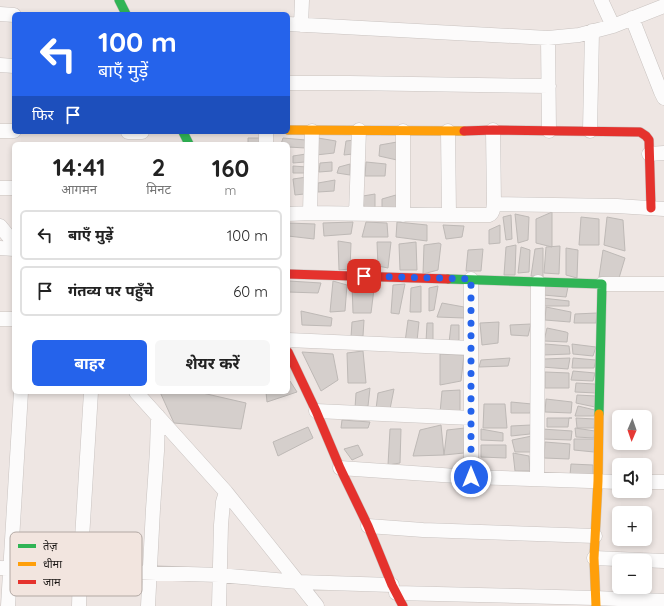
<!DOCTYPE html>
<html lang="hi">
<meta charset="utf-8">
<style>
body{margin:0;font-family:Quicksand,"Noto Sans Devanagari",sans-serif;background:#f6f6f6;color:#222;height:100vh;display:flex;flex-direction:column;font-size:15px;white-space:nowrap}
*{box-sizing:border-box;margin:0}
p{font-size:13px;color:#767676}
.icon{flex:none;width:22px;height:22px;fill:none;stroke:currentColor;stroke-width:2;stroke-linecap:round;stroke-linejoin:round}
.map{position:relative;flex:1;overflow:hidden}
.drawer{position:absolute;left:12px;top:142px;width:278px;height:252px;display:flex;flex-direction:column;background:#fff;border-radius:6px;box-shadow:0 2px 6px #0003}
.drawer>*{flex:none}
.hud{position:absolute;left:12px;top:12px;width:278px;height:122px;border-radius:6px;box-shadow:0 2px 6px #0003;background:#2563eb;color:#fff;overflow:hidden}
.needle{width:26px;rotate:182deg}
.fabs{position:absolute;left:612px;top:410px;display:grid;gap:8px}
.fabs a{display:grid;place-items:center;width:40px;height:40px;border-radius:6px;background:#fff;box-shadow:0 2px 6px #0003;font-size:20px}
.pin{position:absolute;display:grid;place-items:center;width:34px;height:34px;color:#fff;margin:-17px;border-radius:8px;box-shadow:0 2px 6px #0006}
.me{position:absolute;width:44px;margin:-22px;rotate:0deg;stroke-linejoin:round;filter:drop-shadow(0 0 3px #0008)}
.turn{display:flex;align-items:center;gap:14px;height:84px;padding:0 20px;font-size:18px}
.turn .icon{width:52px;height:52px;stroke-width:2.5}
.turn b{display:block;font-size:28px;line-height:34px}
.then{display:flex;align-items:center;height:38px;padding:0 20px;background:#0003;gap:8px;font-size:15px}
.eta{display:flex;justify-content:space-evenly;align-items:center;height:68px;text-align:center}
.eta b{font-size:24px;font-weight:700;line-height:28px}
.primary-button{display:flex;gap:8px;margin-top:auto;padding:8px 20px}
.primary-button a{flex:1;height:46px;border-radius:6px;background:#2563eb;color:#fff;font-size:16px;font-weight:700;line-height:46px;text-align:center}
.primary-button a+a{background:#f6f6f6;color:#222}
ul{padding:0;list-style:none}
li{display:flex;align-items:center;gap:12px;height:50px;margin:0 8px 6px;padding:0 12px;border:2px solid #e0e0e0;border-radius:6px}
li div{flex:1}
li b{display:block;font-size:15px}
li em{font-style:normal}
.map>svg:first-child{display:block}
</style>
<div class="map">
<svg width="664" height="606" viewBox="0 0 664 606">
<rect width="100%" height="100%" fill="#eee6e3"/>
<path fill="#d5cfcc" stroke="#beb9b6" d="M248,138H261V144H248Z
M283,138L306,140V148L288,147V144H281Z
M318,138L336,141L334,153L316,155Z
M355,140L353,154L344,155L346,141Z
M397,142V160L379,156L380,145Z
M306,154L305,162L293,163V156Z
M332,162V171L319,172L320,163Z
M366,162L386,164L385,176H365Z
M350,164V175L337,173L339,167Z
M293,166L307,167V173H293Z
M307,177L304,194L295,195L293,179Z
M335,180L334,191L318,192V183Z
M288,192L289,193V209H288Z
M375,194V210H364L363,196Z
M396,195L397,211L382,212V199Z
M552,212V247L536,243V219Z
M515,214L529,217L528,240L518,243Z
M511,215L512,239L506,240L503,217Z
M581,217L599,219V245H579Z
M607,217L623,220L625,251L604,245Z
M353,222L351,234L324,236L323,223Z
M366,222L387,223L388,237H362Z
M397,222L427,225V241L396,237Z
M288,223L315,224L314,239L288,236Z
M443,225L464,226L462,237L446,239Z
M500,225V243L489,244V230Z
M338,241L351,243L350,269L339,270Z
M377,242H391L388,268L378,266Z
M416,242L417,270H400L399,244Z
M439,243L441,244L438,270L423,274L424,245Z
M516,245L515,275H504L506,247Z
M560,246L559,274L544,273L546,247Z
M521,247L530,250L529,272L518,273Z
M543,248V277L531,276L535,249Z
M566,248L578,250L577,278L566,275Z
M483,249L481,271H466L468,250Z
M603,250L625,258L619,278L599,277Z
M289,281L321,283L318,293L288,292Z
M333,281L347,285L345,311L330,312Z
M352,283L374,289L371,313H353Z
M405,284L399,314L391,313L393,285Z
M544,285L568,287L566,297L543,295Z
M421,286V312H410L411,288Z
M438,286L434,310L429,311V288Z
M542,298L569,301V306H541Z
M442,303L464,307V318L437,317Z
M546,307L571,312L570,322L545,320Z
M301,311L332,318L331,326L302,325Z
M597,313L596,323H574L575,314Z
M364,320L363,336L351,337L352,322Z
M408,320L419,322L417,341L405,342Z
M499,322L498,343L482,345L480,323Z
M427,323H433V340L426,342Z
M531,324L528,336L511,335L510,325Z
M451,325H459V340L449,343Z
M547,328L566,332L568,333L567,342L544,341Z
M545,344L569,346L570,354L543,355Z
M572,344L596,347L593,356L573,354Z
M363,351L366,383H348L347,353Z
M302,352L333,354L338,380L321,391Z
M440,354L464,355L461,381L440,385Z
M510,358L508,366L479,367L481,360Z
M570,358L568,369L542,367L544,359Z
M573,358L596,360L594,368H572Z
M573,371L595,373L593,381L571,380Z
M545,372L569,373V388H545Z
M290,381L297,392L267,402L266,392H288V382Z
M576,383L595,384L596,393L575,392Z
M370,388L368,406L355,408L356,393Z
M394,389L390,409H376L378,393Z
M460,390V412L440,413L442,391Z
M160,392H198L246,403L241,429L174,423Z
M577,395L596,396L595,407L576,403Z
M546,399L572,402L571,413L545,412Z
M511,402L532,404L530,413H511Z
M484,404H505L507,428H483Z
M578,406L595,410L594,416H575Z
M547,418H572H569L568,427H547Z
M576,418L595,419L594,428H577Z
M342,420L370,422L368,428H341Z
M441,425L444,455L413,456L420,430Z
M531,425L530,434L511,436V426Z
M308,427L313,438L278,456L273,442Z
M465,428L464,453L444,455L447,430Z
M575,428L595,431L594,438L576,437Z
M390,429H401L400,463L388,465Z
M481,429L503,433V441L481,440Z
M542,429L572,431L571,440L542,439Z
M532,436L531,452H515L512,440Z
M574,439H595L594,452L574,450Z
M545,442L570,444L569,459L544,458Z
M358,445L363,455L352,460L344,449Z
M481,445H506V458L481,457Z
M513,453L529,456L530,471H515Z
M571,464L593,465V475H570Z"/>
<g fill="none" stroke-linecap="round" stroke-linejoin="round">
<defs>
<path id="street" d="M601,0L613,26
M0,14L14,15
M632,18L661,92L664,98
M288,24L548,38L579,35L613,26L664,6
M301,25L302,0
M548,38L549,131
M0,65L14,66
M288,83H349L549,86
M0,131H14
M448,131L449,215
M590,131L592,31
M128,132H142
M266,144V132
M649,154L664,153
M0,188H14
M494,204L617,206L664,209
M310,213L312,131
M288,214L310,213L449,215H489C494,213 493,208 494,204L493,130
M356,214L359,130
M403,215V131
M0,226L14,243
M0,248L14,249
M602,284H664
M0,319H14
M288,340L471,348
M136,392L226,492L317,606
M316,411L471,418
M340,468L471,477L619,482
M471,477V279
M537,479L538,282
M645,482H664
M368,526L423,530L595,536
M594,558L664,561
M0,568L219,575L298,582L392,585
M396,593L595,598L664,601
M8,606L21,392
M79,606L80,571L91,392
M148,606L153,509L157,451L158,416
M219,606L221,525L223,502L226,492"/>
<path id="fast" d="M119,0L126,14
M183,132L189,144
M448,279L602,284L599,414"/>
<path id="slow" d="M288,130L464,131
M596,606L594,558L598,481L599,414"/>
<path id="jam" d="M464,131L493,130L640,132L646,136L649,140L651,208
M288,274L448,279
M288,352L316,411L340,468L368,526L392,585L403,606"/>
</defs>
<use href="#street" stroke="#c9c3c0" stroke-width="15"/>
<use href="#fast" stroke="#c9c3c0" stroke-width="10"/>
<use href="#slow" stroke="#c9c3c0" stroke-width="10"/>
<use href="#jam" stroke="#c9c3c0" stroke-width="10"/>
<use href="#street" stroke="#fcfbfb" stroke-width="14"/>
<use href="#fast" stroke="#30b455" stroke-width="9"/>
<use href="#slow" stroke="#ff9f0a" stroke-width="9"/>
<use href="#jam" stroke="#e5322d" stroke-width="9"/>
</g>
<g fill="none" stroke-linecap="round" stroke-linejoin="round">
<path stroke="#2563eb" stroke-width="7" stroke-dasharray="0 12.6" d="M364,276L471,279V477"/>
</g>
<rect x="10" y="532" width="132" height="64" rx="6" fill="#f2e5df" stroke="#b2a8a3" stroke-width="1"/>
<rect x="18" y="544" width="18" height="4" fill="#30b455"/>
<rect x="18" y="562" width="18" height="4" fill="#ff9f0a"/>
<rect x="18" y="580" width="18" height="4" fill="#e5322d"/>
<g font-size="11" fill="#1d1917">
<text x="43" y="550">तेज़</text>
<text x="43" y="568">धीमा</text>
<text x="43" y="586">जाम</text>
</g>
</svg>
<div class="fabs">
<a><svg class="needle" viewBox="-14 -14 28 28"><path d="M0-13l5 13h-10z" fill="#e53935"/><path d="M0 13l5-13h-10z" fill="#767676"/></svg></a>
<a><svg class="icon" aria-label="sound" viewBox="0 0 24 24"><path d="M4 9h4l5-4v14l-5-4H4zM17 9q2 3 0 6"/></svg></a>
<a>+</a>
<a>−</a>
</div>
<div class="pin" style="left:364px;top:276px;background:#d93025"><svg class="icon" aria-label="arrive" viewBox="0 0 24 24"><path d="M6 21V4h12l-3 4 3 4H6"/></svg></div>
<svg class="me" style="left:471px;top:477px" viewBox="-20 -20 40 40"><circle r="17" fill="#2563eb" stroke="#fff" stroke-width="3"/><path d="M0-11L8 9 0 5-8 9z" fill="#fff"/></svg>
<div class="hud">
<div class="turn"><svg class="icon" aria-label="left" viewBox="0 0 24 24"><path d="M17 20v-9H6M10 6l-5 5 5 5"/></svg><div><b>100 m</b>बाएँ मुड़ें</div></div>
<div class="then">फिर<svg class="icon" aria-label="arrive" viewBox="0 0 24 24"><path d="M6 21V4h12l-3 4 3 4H6"/></svg></div>
</div>
<section class="drawer">
<div class="eta">
<div><b>14:41</b><p>आगमन</p></div>
<div><b>2</b><p>मिनट</p></div>
<div><b>160</b><p>m</p></div>
</div>
<ul>
<li><svg class="icon" aria-label="left" viewBox="0 0 24 24"><path d="M17 20v-9H6M10 6l-5 5 5 5"/></svg><div><b>बाएँ मुड़ें</b></div><em>100 m</em></li>
<li><svg class="icon" aria-label="arrive" viewBox="0 0 24 24"><path d="M6 21V4h12l-3 4 3 4H6"/></svg><div><b>गंतव्य पर पहुँचे</b></div><em>60 m</em></li>
</ul>
<div class="primary-button"><a>बाहर</a><a>शेयर करें</a></div>
</section>
</div>
